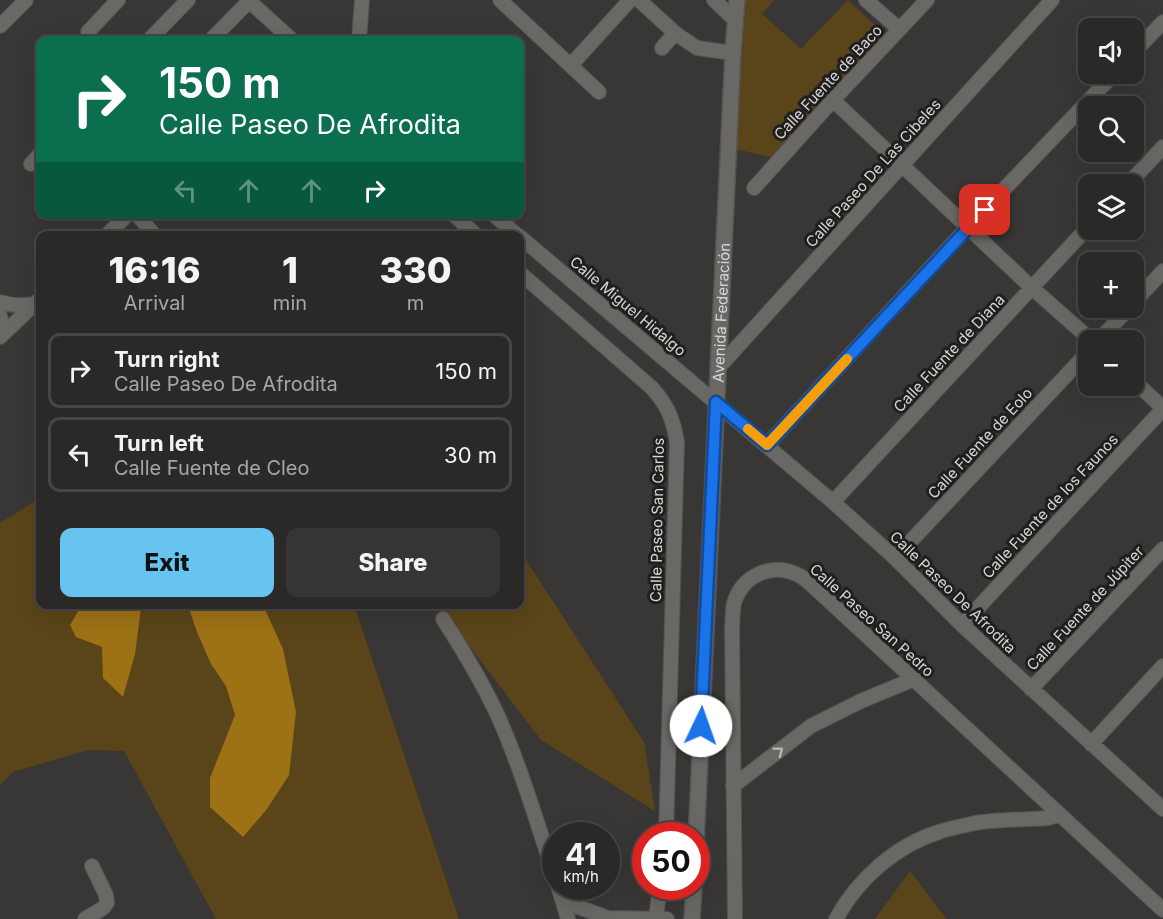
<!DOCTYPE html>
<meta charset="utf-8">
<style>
body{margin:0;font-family:Inter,sans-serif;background:#373534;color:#f1f3f6;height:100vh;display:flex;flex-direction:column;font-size:22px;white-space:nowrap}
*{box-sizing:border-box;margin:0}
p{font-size:20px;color:#a6a6a8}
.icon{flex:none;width:33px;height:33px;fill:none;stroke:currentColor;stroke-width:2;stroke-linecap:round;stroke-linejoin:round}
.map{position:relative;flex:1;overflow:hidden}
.drawer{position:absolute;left:36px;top:231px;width:488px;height:378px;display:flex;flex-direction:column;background:#2b2928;border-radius:12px;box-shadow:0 6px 24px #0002,0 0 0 2px #474545}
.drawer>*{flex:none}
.banner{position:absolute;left:36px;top:36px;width:488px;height:183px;border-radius:12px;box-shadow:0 6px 24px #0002,0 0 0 2px #474545;background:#0b6e4f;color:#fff;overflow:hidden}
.fabs{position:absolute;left:1078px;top:18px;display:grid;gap:12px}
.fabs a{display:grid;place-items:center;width:66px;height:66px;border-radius:12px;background:#2b2928;box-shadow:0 6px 24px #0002,0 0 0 2px #474545;font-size:30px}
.speed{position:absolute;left:542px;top:822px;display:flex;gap:12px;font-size:30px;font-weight:700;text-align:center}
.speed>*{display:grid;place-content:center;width:78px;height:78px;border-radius:50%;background:#2b2928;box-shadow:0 6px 24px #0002,0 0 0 2px #474545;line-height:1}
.speed small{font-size:15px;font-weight:400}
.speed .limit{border:9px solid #d22;background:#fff;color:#111}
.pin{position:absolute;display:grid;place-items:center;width:51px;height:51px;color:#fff;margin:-26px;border-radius:12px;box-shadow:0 3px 9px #0006}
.me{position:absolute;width:66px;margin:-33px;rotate:3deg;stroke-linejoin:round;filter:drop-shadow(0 0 4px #0008)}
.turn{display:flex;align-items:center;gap:21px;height:126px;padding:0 24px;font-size:27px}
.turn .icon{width:78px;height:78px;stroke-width:2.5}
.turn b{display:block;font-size:42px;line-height:51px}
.lanes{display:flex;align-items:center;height:57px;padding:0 24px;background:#0003;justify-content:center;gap:30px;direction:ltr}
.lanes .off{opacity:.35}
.eta{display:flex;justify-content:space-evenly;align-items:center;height:102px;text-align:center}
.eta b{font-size:36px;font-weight:800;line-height:42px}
.primary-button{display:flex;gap:12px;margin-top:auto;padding:12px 24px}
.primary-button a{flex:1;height:69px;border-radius:12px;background:#67c4f0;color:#111;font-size:24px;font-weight:800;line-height:69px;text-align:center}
.primary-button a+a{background:#373534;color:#f1f3f6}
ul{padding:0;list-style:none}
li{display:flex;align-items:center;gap:18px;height:75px;margin:0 12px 9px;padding:0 12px;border:3px solid #474545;border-radius:12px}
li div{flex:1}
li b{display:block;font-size:22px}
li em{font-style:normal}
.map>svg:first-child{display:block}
</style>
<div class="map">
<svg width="1163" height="919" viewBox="0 0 1163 919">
<rect width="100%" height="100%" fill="#393735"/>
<path fill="#5a441a" d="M746,0H774L762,14L801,49L848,0L885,35L775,158L735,149Z
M40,498V604L354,605L459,919H216L124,751L88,750L13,772L0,785V523Z
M519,549L644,742L655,811L541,740L438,605L519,604Z
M910,871L946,919H875Z"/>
<path fill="#9c7215" d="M82,605H150L141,608L135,654L123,697L103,678L102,647L76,637L70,625Z
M188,605H263L283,649L296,712L289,775L267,809L243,837L210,807V778L235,715L226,686L211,664L197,632Z"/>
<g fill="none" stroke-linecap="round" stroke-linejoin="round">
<defs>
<path id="street" d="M248,0L292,40
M500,0L599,92
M639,0L675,33L697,48L733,53
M714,0L736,21
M866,0L899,29
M0,26L26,0
M88,32L118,0
M149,40L188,0
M211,40L249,1
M359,40L362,0
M662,48L675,33
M1134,52L1163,22
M571,65L630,0
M833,100L1031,287L1091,340
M31,164L40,154
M1128,184L1163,147
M754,188L833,100L927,0
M137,214L155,236
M453,214L477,236
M493,214L518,236
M106,236L128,214
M519,236L833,502L895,558L962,625L1163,809
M519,272L652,388C668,406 673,419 677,442L666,836
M0,302C12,306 22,306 35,304
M1134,302L1163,271
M0,316L1,322V336
M0,337L40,299
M1099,340L1129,308
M718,368L1052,0
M1134,381L1163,408
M767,445L968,227L1114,74
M833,502L1089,226
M895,558L1089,351
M443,619C463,650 482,682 498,716C521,768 537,823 555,877
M962,625L1163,409
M1031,689L1163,549
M1091,744L1163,666
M733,786L811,726L861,701L914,679
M558,886L568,919
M563,901L608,918L667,919
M656,918L660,886
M85,919L103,908L107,903L106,895L92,866
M735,919L732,627C733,619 732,607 735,600C744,575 772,563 796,574C804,577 809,583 815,588L1163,910
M836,919C857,880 896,845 939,832C950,828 963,826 975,823C998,819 1024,820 1048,818L1059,815"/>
<g id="secondary">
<path id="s1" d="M696,842L733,53L737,0"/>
<path d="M692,919L694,886"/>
</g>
</defs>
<use href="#street" stroke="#545350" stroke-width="16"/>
<use href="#secondary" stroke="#545350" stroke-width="18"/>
<use href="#street" stroke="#696864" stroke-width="14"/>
<use href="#secondary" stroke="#696864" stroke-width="15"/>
</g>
<defs><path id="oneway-chevron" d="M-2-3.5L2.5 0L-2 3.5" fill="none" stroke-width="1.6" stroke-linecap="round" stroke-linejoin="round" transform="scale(1.5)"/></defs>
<use stroke="#b7b6b3" href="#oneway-chevron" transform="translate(779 751) rotate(-37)"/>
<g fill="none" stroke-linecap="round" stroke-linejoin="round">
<defs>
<path id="route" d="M701,726L716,402L767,445L985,210"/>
</defs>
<use href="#route" stroke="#114b97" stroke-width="15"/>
<use href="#route" stroke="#1a73e8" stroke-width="10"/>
<path stroke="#f59e0b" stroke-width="10" d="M748,429L767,445L847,359"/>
</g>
<g text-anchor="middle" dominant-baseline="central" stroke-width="6" stroke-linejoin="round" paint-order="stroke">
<g font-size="15" fill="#d8d7d5" stroke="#201f1e">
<text transform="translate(828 82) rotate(-47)">Calle Fuente de Baco</text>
<text transform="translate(873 173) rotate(-48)">Calle Paseo De Las Cibeles</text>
<text transform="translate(628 306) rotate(40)">Calle Miguel Hidalgo</text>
<text stroke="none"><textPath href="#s1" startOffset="530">Avenida Federación</textPath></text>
<text transform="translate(949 353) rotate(-47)">Calle Fuente de Diana</text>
<text transform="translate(980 443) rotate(-47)">Calle Fuente de Eolo</text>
<text transform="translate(1050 506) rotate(-47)">Calle Fuente de los Faunos</text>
<text transform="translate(657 520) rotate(-89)">Calle Paseo San Carlos</text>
<text transform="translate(953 592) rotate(44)">Calle Paseo De Afrodita</text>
<text transform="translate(1085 608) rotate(-47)">Calle Fuente de Júpiter</text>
<text transform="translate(872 620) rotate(42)">Calle Paseo San Pedro</text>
</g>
</g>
</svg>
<div class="fabs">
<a><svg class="icon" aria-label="sound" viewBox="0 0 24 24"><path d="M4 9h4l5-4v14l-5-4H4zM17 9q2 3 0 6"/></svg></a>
<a><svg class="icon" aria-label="search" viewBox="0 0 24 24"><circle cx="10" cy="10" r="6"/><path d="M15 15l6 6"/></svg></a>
<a><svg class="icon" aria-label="layers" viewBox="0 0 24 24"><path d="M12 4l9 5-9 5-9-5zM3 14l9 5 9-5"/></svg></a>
<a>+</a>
<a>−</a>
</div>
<div class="speed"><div>41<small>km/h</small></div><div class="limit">50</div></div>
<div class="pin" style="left:985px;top:210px;background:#d93025"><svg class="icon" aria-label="arrive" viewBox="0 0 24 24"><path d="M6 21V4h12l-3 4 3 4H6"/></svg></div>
<svg class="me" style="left:701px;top:726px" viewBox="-20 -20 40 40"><circle r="19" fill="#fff"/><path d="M0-13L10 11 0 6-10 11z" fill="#1a73e8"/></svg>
<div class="banner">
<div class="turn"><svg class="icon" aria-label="right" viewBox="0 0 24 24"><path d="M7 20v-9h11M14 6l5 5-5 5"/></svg><div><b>150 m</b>Calle Paseo De Afrodita</div></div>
<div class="lanes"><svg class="icon off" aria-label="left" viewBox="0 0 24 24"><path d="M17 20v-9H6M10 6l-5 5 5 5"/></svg><svg class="icon off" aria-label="ahead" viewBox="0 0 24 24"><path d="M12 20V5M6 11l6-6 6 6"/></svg><svg class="icon off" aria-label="ahead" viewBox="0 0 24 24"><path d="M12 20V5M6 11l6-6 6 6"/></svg><svg class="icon" aria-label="right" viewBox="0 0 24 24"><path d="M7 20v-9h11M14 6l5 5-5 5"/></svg></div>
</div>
<section class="drawer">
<div class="eta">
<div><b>16:16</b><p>Arrival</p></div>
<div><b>1</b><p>min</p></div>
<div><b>330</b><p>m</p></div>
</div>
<ul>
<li><svg class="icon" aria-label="right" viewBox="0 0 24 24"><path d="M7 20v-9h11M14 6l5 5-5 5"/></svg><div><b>Turn right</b><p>Calle Paseo De Afrodita</p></div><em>150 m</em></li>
<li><svg class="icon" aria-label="left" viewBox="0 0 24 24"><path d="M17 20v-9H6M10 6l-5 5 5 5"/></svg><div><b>Turn left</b><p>Calle Fuente de Cleo</p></div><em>30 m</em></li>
</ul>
<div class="primary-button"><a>Exit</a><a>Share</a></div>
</section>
</div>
